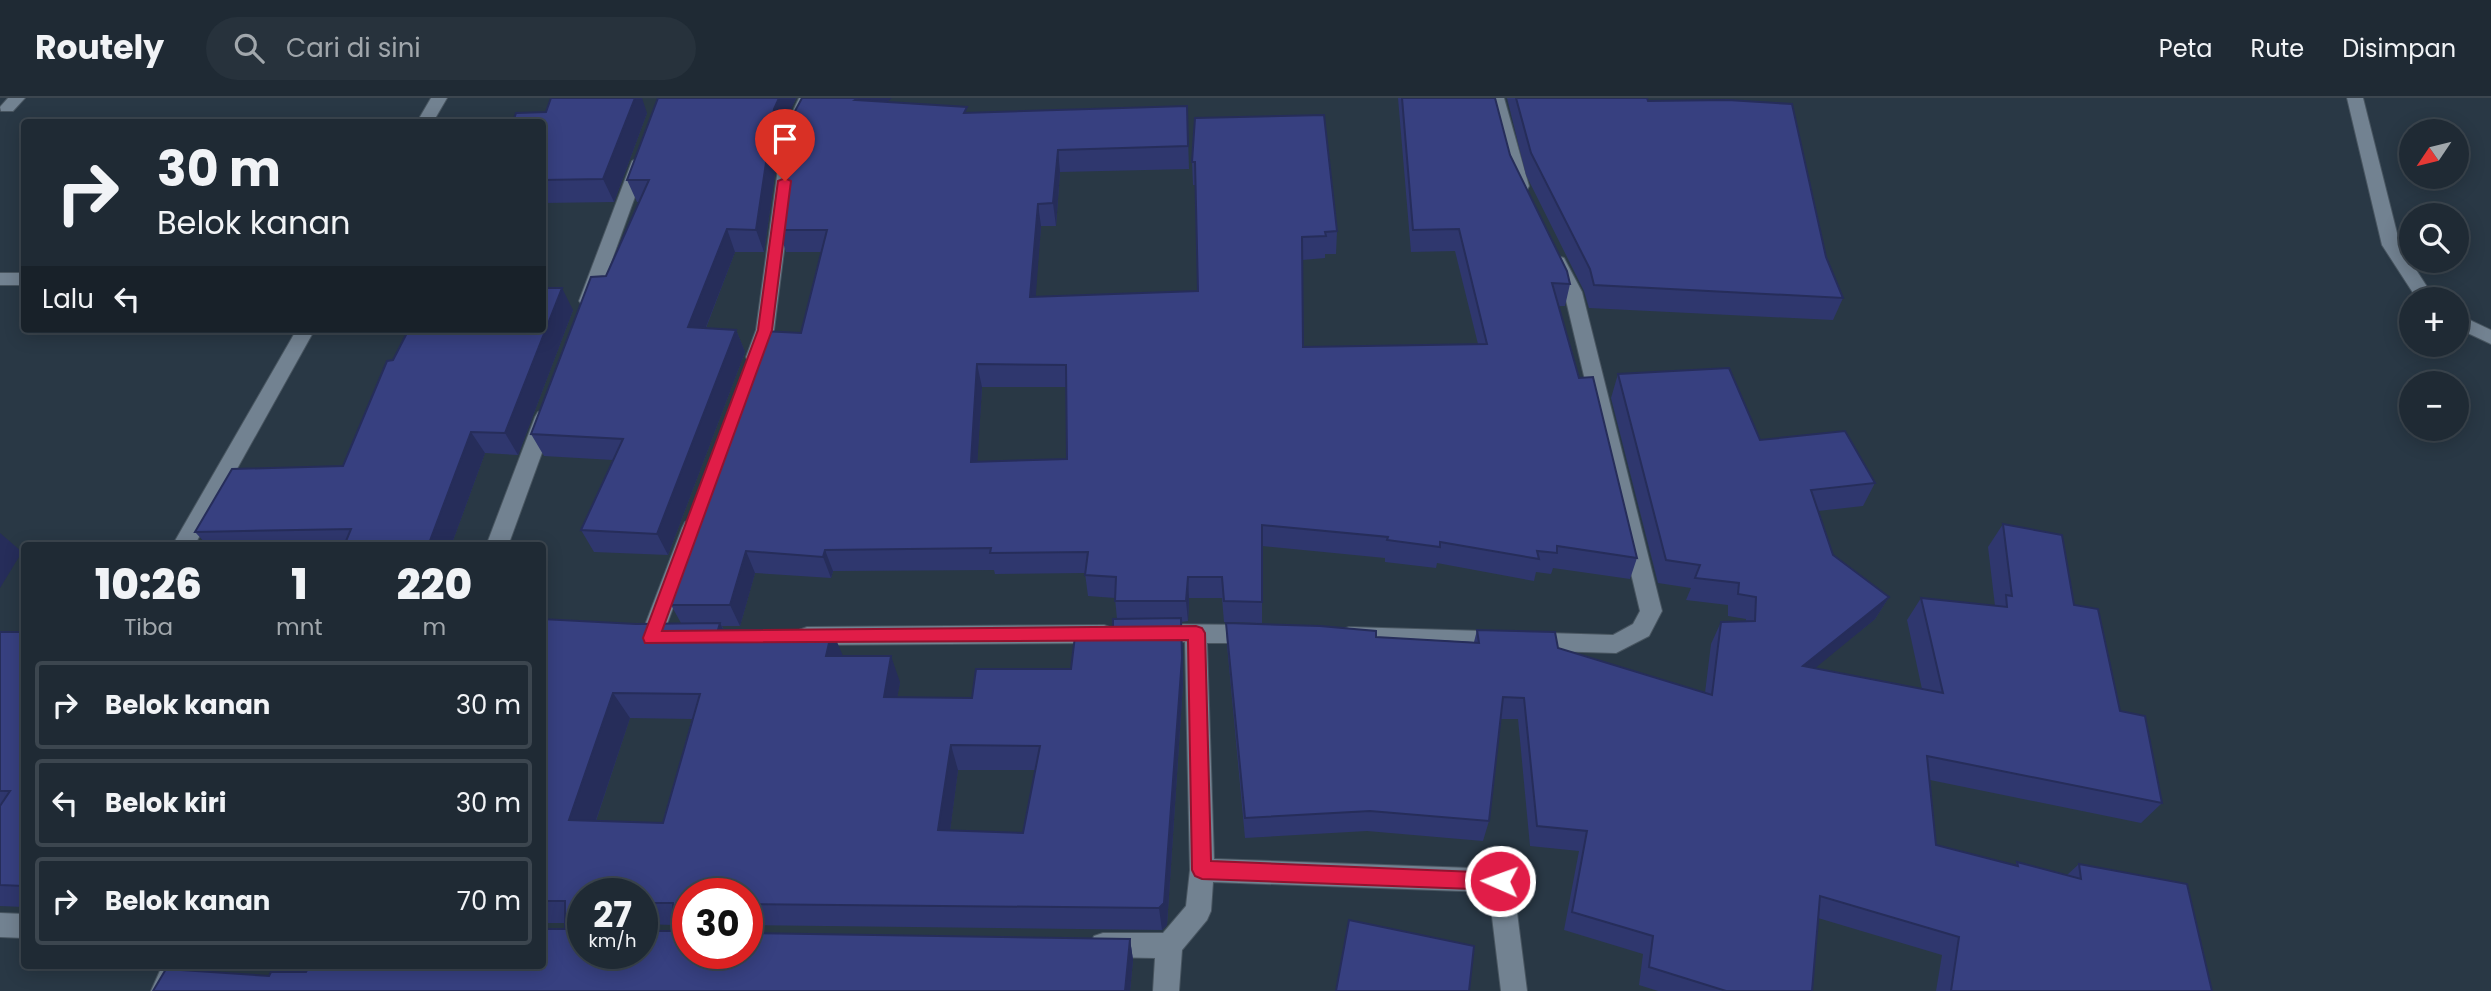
<!DOCTYPE html>
<html lang="id">
<meta charset="utf-8">
<style>
body{margin:0;font-family:Poppins,sans-serif;background:#27323c;color:#f1f3f6;height:100vh;display:flex;flex-direction:column;font-size:26px;white-space:nowrap}
*{box-sizing:border-box;margin:0}
p{font-size:23px;color:#a1a7ac}
.icon{flex:none;width:38px;height:38px;fill:none;stroke:currentColor;stroke-width:2;stroke-linecap:round;stroke-linejoin:round}
.map{position:relative;flex:1;overflow:hidden}
.drawer{position:absolute;left:21px;top:444px;width:525px;height:427px;display:flex;flex-direction:column;background:#1f2a34;border-radius:7px;box-shadow:0 4px 18px #0003,0 0 0 2px #3c464f}
.drawer>*{flex:none}
.hud{position:absolute;left:21px;top:21px;width:525px;height:214px;border-radius:7px;box-shadow:0 4px 18px #0003,0 0 0 2px #3c464f;background:#1f2a34;color:#f1f3f6;overflow:hidden}
.needle{width:46px;rotate:235deg}
.tools{position:absolute;left:2399px;top:21px;display:grid;gap:14px}
.tools a{display:grid;place-items:center;width:70px;height:70px;border-radius:50%;background:#1f2a34;box-shadow:0 4px 18px #0003,0 0 0 2px #3c464f;font-size:35px}
.speed{position:absolute;left:567px;top:780px;display:flex;gap:14px;font-size:35px;font-weight:700;text-align:center}
.speed>*{display:grid;place-content:center;width:91px;height:91px;border-radius:50%;background:#1f2a34;box-shadow:0 4px 18px #0003,0 0 0 2px #3c464f;line-height:1}
.speed small{font-size:18px;font-weight:400}
.speed .limit{border:10px solid #d22;background:#fff;color:#111}
.pin{position:absolute;display:grid;place-items:center;width:60px;height:60px;color:#fff;margin:-72px -30px;border-radius:50% 50% 50% 0;rotate:-45deg;box-shadow:0 0 7px #0007}
.pin .icon{rotate:45deg}
.me{position:absolute;width:77px;margin:-38px;rotate:272deg;stroke-linejoin:round;filter:drop-shadow(0 0 5px #0008)}
.turn{display:flex;align-items:center;gap:24px;height:147px;padding:0 21px;font-size:32px}
.turn .icon{width:91px;height:91px;stroke-width:2.5}
.turn b{display:block;font-size:49px;line-height:60px}
.then{display:flex;align-items:center;height:66px;padding:0 21px;background:#0003;gap:14px;font-size:26px}
.eta{display:flex;justify-content:space-evenly;align-items:center;height:119px;text-align:center}
.eta b{font-size:42px;font-weight:800;line-height:49px}
ul{padding:0;list-style:none}
li{display:flex;align-items:center;gap:21px;height:88px;margin:0 14px 10px;padding:0 7px;border:4px solid #3c464f;border-radius:7px}
li div{flex:1}
li b{display:block;font-size:26px}
li em{font-style:normal}
header{display:flex;align-items:center;gap:42px;box-sizing:border-box;height:98px;padding:0 35px;background:#1f2a34;border-bottom:2px solid #3c464f}
header strong{font-size:33px}
nav{display:flex;gap:38px;margin-inline-start:auto;font-size:24px}
.search{width:490px;height:63px;background:#27323c;display:flex;align-items:center;gap:18px;box-sizing:border-box;padding:0 24px;border-radius:38px;color:#a1a7ac;font-size:26px}
.map>svg:first-child{display:block}
</style>
<header>
<strong>Routely</strong>
<div class="search"><svg class="icon" aria-label="search" viewBox="0 0 24 24"><circle cx="10" cy="10" r="6"/><path d="M15 15l6 6"/></svg>Cari di sini</div>
<nav><a>Peta</a><a>Rute</a><a>Disimpan</a></nav>
</header>
<div class="map">
<svg width="2491" height="893" viewBox="0 0 2491 893">
<rect width="100%" height="100%" fill="#293845"/>
<g fill="none" stroke-linecap="round" stroke-linejoin="round">
<defs>
<path id="minor" d="M8,0H25L13,13H1L0,9Z
M431,0H447L433,24H417Z
M799,0H817L799,34L774,232L762,264H748L746,259L756,232L783,34Z
M1488,0H1504L1529,88L1527,92L1521,93L1513,88Z
M2347,0H2363L2400,147L2435,201H2417L2382,147Z
M640,58L648,63L597,203L594,207H582L579,203L632,63Z
M1558,158L1564,160L1582,194L1662,513L1649,538L1616,555L1349,547L1341,544L1338,538L1341,532L1349,529L1613,537L1633,526L1640,513L1564,194L1549,164Z
M0,175H24V187H0Z
M2457,216L2491,232V246L2457,230Z
M297,231H315L194,448H172Z
M545,312L552,314L555,319L508,448H486L535,319L538,314Z
M692,422L699,424L702,430L662,540L659,546L651,549L643,546L640,540L682,430L685,424Z
M1154,526L1254,527L1262,530L1265,536L1262,542L1254,545H1207L1214,761L1500,771L1509,775L1513,783L1527,893H1501L1489,794L1213,784L1211,813L1207,822L1182,852L1179,893H1153L1155,860L1103,859L1094,856L1090,847L1094,838L1103,835H1163L1186,808L1190,772L1185,544L1146,541L1143,535L1146,529Z
M1104,527L1112,530L1115,536L1112,542L1104,545L807,547L799,544L796,538L799,532L807,529Z
M0,815L24,816V840L0,839Z
M162,868H189L178,893H151Z"/>
</defs>
<use href="#minor" stroke="#485560" stroke-width="2"/>
<use href="#minor" fill="#728291" fill-rule="evenodd"/>
</g>
<path fill="#2f376e" fill-rule="evenodd" d="M658,0H796L781,33L764,154H735L706,230L736,232L745,254L668,457L594,454L581,432L613,362L544,358L531,336L606,178L639,104H637L627,82Z
M1398,0H1495L1510,57L1570,186L1565,208H1558L1579,280L1637,460L1630,481L1553,470L1551,476L1536,474L1534,483L1437,465L1436,470L1385,464V460L1262,448V525L1224,524L1222,500H1189L1188,523L1181,524L1183,586L1167,827L1162,832L747,827V796H688V856L1130,841L1133,862L1130,893H153L306,874L565,831V825H542V521L636,526L681,525L671,507L686,462L679,448L801,235L821,154H786L779,132L887,4L968,15L1187,8L1189,71L1060,74L1056,128H1041L1035,199L1198,193L1196,87H1193L1192,64L1195,20L1337,133L1336,156H1325V160L1302,162L1303,249L1478,246L1455,153L1411,154ZM982,289H1066L1067,361L977,364ZM994,472L995,476L1085,475L1088,498L1115,500L1117,521L1113,530L1071,571L972,600L897,599L900,584L843,558L724,532L722,528H740L755,475L831,480L833,473ZM630,620L692,621L663,725L596,723ZM958,672H1035L1023,735L950,732ZM583,796H642V826L673,827V833L583,856Z
M1507,0H1647L1648,3L1826,159L1843,200L1833,222L1589,210L1584,193L1526,77Z
M546,14L647,15L614,104L542,105V24Z
M573,212L518,357L485,355L451,448H208L195,434L343,368L393,262Z
M1618,276L1760,342L1875,385L1863,408L1818,413L1833,457L1889,499L1875,521L1814,570L1922,591L1907,522L1921,500L1995,508L1988,449L2003,426L2074,507L2120,613L2162,705L2141,725L1930,682L1936,747L2015,768L2017,764L2067,777L2079,766L2212,893H1936L1942,857L1818,820L1812,893H1658L1639,887L1643,856L1564,832L1579,753L1530,748L1518,621H1501L1489,723L1483,743L1367,733L1245,740L1227,547L1226,525L1376,539L1474,544L1477,532L1558,550L1705,595L1711,546L1721,524L1746,523V521L1728,518V507L1686,502L1691,490L1658,485L1611,300Z
M0,534H24V809L0,808Z"/>
<path fill="#262d5a" d="M635,0H642L647,15L614,104L603,81Z
M779,0H796L781,33L764,154L756,132L774,11Z
M858,0H892L861,24L855,2Z
M1058,52L1060,74L1056,128L1053,105Z
M1038,106L1041,128L1034,222L1030,199Z
M727,131L735,154L697,252L688,229Z
M562,190L573,212L518,357L505,335Z
M736,232L745,254L668,457L657,436Z
M977,266L982,289L976,386L971,364Z
M471,334L485,355L451,448H428Z
M0,435L22,454L0,490Z
M825,452L833,473L831,480L823,459Z
M746,453L755,475L740,528L730,507Z
M1188,479L1189,500L1188,523L1186,503Z
M1889,499L1875,521L1791,590L1803,568Z
M1181,520L1183,586L1167,827L1162,832L1159,810Z
M720,525L733,551L718,532Z
M832,532L843,558H826Z
M891,558L900,584L893,624L884,599Z
M613,595L630,620L588,746L569,722Z
M951,647L958,672L947,755L938,732Z
M1130,841L1133,862L1130,893H1125Z"/>
<path fill="#374080" stroke="#262d5a" stroke-width="2" fill-rule="evenodd" d="M551,0H635L603,81L542,82V24H513L516,15L546,14Z
M658,0H779L774,11L756,132L727,131L688,229L736,232L657,436L581,432L623,341L531,336L591,179L606,178L649,82H627Z
M802,0H858L855,2L967,9L964,15L1187,8L1188,48L1058,52L1053,105L1038,106L1030,199L1198,193L1195,64H1192L1195,20L1324,17L1337,133L1325,134L1326,138L1302,139L1303,249L1487,246L1459,131L1413,132L1402,0H1495L1510,57L1567,173L1570,186L1552,185L1579,280L1593,279L1637,460L1557,448V455L1537,453L1539,461L1440,444V449L1387,442L1388,439L1262,427V504L1224,503L1222,479H1188L1186,503H1115L1116,479L1085,477L1088,454L990,455L991,450L825,452L823,459L746,453L730,507H671L690,449L679,448L760,233L801,235L827,132H779L795,13ZM977,266L1066,267L1067,361L971,364Z
M1516,0H1647L1648,3L1728,2L1792,6L1826,159L1843,200L1594,187L1590,171L1531,55Z
M542,190H562L505,335L471,334L428,448H344L351,431L195,434L232,371L343,368L387,263L393,262L409,231H542Z
M1729,270L1760,342L1845,333L1875,385L1811,392L1833,457L1889,499L1803,568L1943,595L1921,500L2007,509L2006,497L2012,498L2003,426L2062,437L2074,507L2098,511L2120,613L2145,618L2162,705L1927,658L1936,747L2018,768L2017,764L2081,781L2079,766L2187,786L2212,893H1951L1959,839L1820,798L1812,893H1726L1649,869L1653,838L1572,814L1587,733L1537,728L1524,600L1503,599L1489,723L1370,713L1245,720L1226,525L1320,528L1376,533V539L1479,545L1477,532L1555,534L1558,550L1712,597L1721,524L1755,523L1756,499L1738,496L1739,485L1695,480L1700,467L1666,462L1618,276Z
M1181,520L1182,560L1164,805L1159,810L747,806V796H688V856H747V835L1130,841L1125,893H153L166,871L269,878L271,874H306L309,868H542V831H565V803H542V521L636,526L720,525L718,532H832L826,558H891L884,599L972,600L976,571H1071L1076,530H1113V521ZM613,595L700,596L663,725L569,722ZM951,647L1040,648L1023,735L938,732ZM583,796H642V805H673V833H642V856H583Z
M0,534H24V788L0,787V708L10,693H0Z
M1349,822L1474,848L1469,893H1336Z"/>
<path fill="#e11d48" stroke="#92132f" stroke-width="2" d="M785,80L791,83L772,232L662,533L1196,528L1202,530L1205,535L1211,763L1500,775L1507,777L1509,783L1507,790L1500,792L1202,781L1195,778L1192,772L1188,542L645,545L643,540L758,232L778,83Z"/>
</svg>
<div class="tools">
<a><svg class="needle" viewBox="-14 -14 28 28"><path d="M0-13l5 13h-10z" fill="#e53935"/><path d="M0 13l5-13h-10z" fill="#a1a7ac"/></svg></a>
<a><svg class="icon" aria-label="search" viewBox="0 0 24 24"><circle cx="10" cy="10" r="6"/><path d="M15 15l6 6"/></svg></a>
<a>+</a>
<a>−</a>
</div>
<div class="speed"><div>27<small>km/h</small></div><div class="limit">30</div></div>
<div class="pin" style="left:785px;top:83px;background:#d93025"><svg class="icon" aria-label="arrive" viewBox="0 0 24 24"><path d="M6 21V4h12l-3 4 3 4H6"/></svg></div>
<svg class="me" style="left:1500px;top:783px" viewBox="-20 -20 40 40"><circle r="17" fill="#e11d48" stroke="#fff" stroke-width="3"/><path d="M0-11L8 9 0 5-8 9z" fill="#fff"/></svg>
<div class="hud">
<div class="turn"><svg class="icon" aria-label="right" viewBox="0 0 24 24"><path d="M7 20v-9h11M14 6l5 5-5 5"/></svg><div><b>30 m</b>Belok kanan</div></div>
<div class="then">Lalu<svg class="icon" aria-label="left" viewBox="0 0 24 24"><path d="M17 20v-9H6M10 6l-5 5 5 5"/></svg></div>
</div>
<section class="drawer">
<div class="eta">
<div><b>10:26</b><p>Tiba</p></div>
<div><b>1</b><p>mnt</p></div>
<div><b>220</b><p>m</p></div>
</div>
<ul>
<li><svg class="icon" aria-label="right" viewBox="0 0 24 24"><path d="M7 20v-9h11M14 6l5 5-5 5"/></svg><div><b>Belok kanan</b></div><em>30 m</em></li>
<li><svg class="icon" aria-label="left" viewBox="0 0 24 24"><path d="M17 20v-9H6M10 6l-5 5 5 5"/></svg><div><b>Belok kiri</b></div><em>30 m</em></li>
<li><svg class="icon" aria-label="right" viewBox="0 0 24 24"><path d="M7 20v-9h11M14 6l5 5-5 5"/></svg><div><b>Belok kanan</b></div><em>70 m</em></li>
</ul>
</section>
</div>
